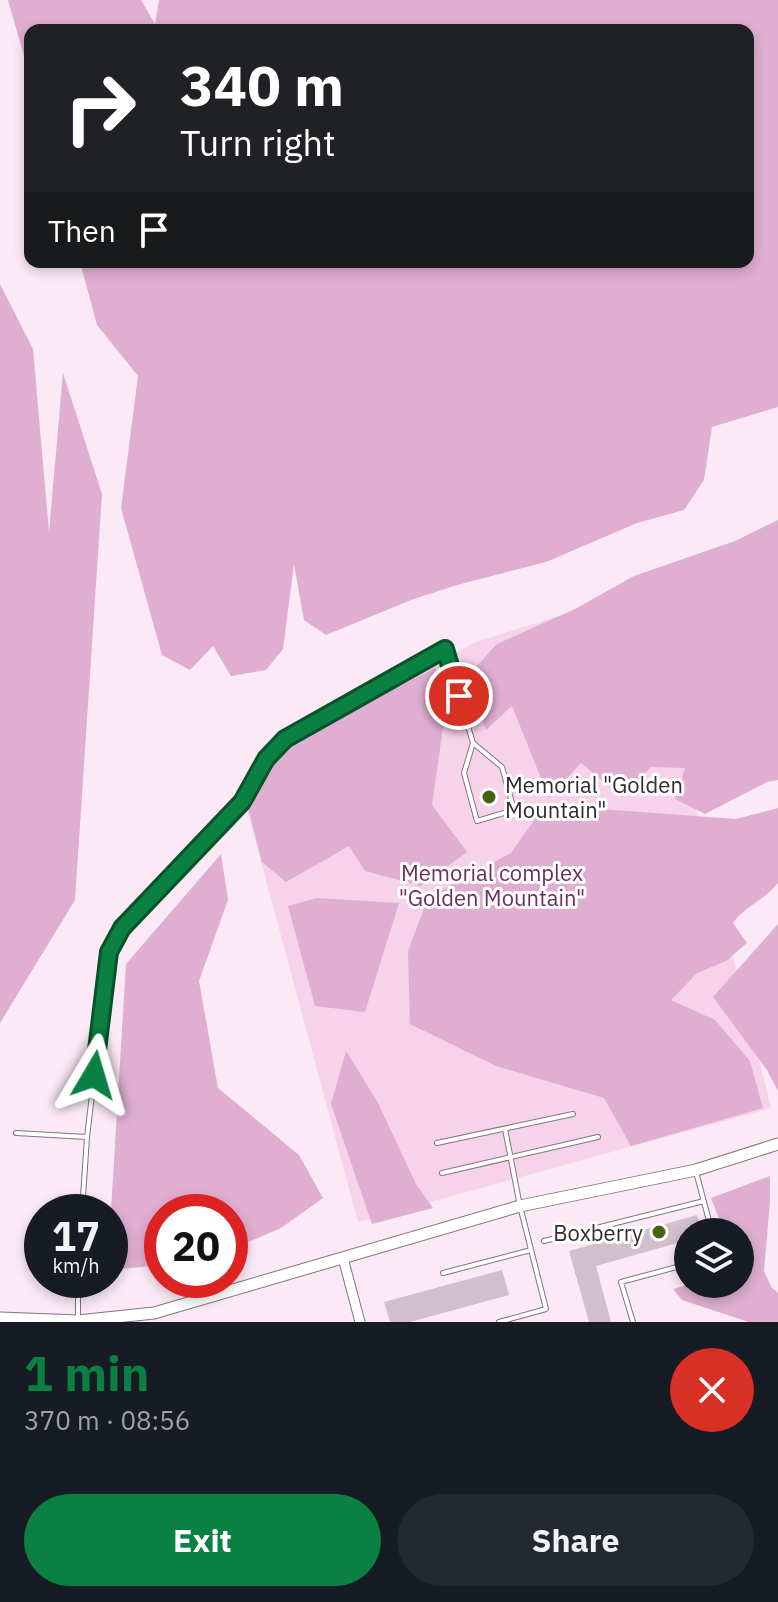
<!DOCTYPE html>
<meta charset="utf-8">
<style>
body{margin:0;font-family:"IBM Plex Sans",sans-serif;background:#242831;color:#f1f3f6;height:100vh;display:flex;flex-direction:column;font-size:30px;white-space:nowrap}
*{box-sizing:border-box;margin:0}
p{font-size:26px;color:#9ea1a6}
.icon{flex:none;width:44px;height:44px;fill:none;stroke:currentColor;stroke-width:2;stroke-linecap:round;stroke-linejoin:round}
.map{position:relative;height:1322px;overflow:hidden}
.details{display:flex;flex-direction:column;background:#171b24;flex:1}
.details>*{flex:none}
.top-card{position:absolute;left:24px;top:24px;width:730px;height:244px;border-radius:16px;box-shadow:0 4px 12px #0003;background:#202124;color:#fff;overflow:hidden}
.tools{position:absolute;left:674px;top:1218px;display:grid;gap:16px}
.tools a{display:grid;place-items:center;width:80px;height:80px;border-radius:50%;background:#171b24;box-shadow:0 4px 12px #0003;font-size:40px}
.speed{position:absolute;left:24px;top:1194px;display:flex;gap:16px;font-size:40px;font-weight:700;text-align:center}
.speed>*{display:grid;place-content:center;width:104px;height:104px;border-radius:50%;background:#171b24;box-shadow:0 4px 12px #0003;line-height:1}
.speed small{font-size:20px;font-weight:400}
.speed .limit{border:12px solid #d22;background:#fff;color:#111}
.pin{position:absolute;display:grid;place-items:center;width:68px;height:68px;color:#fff;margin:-34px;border:4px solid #fff;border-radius:50%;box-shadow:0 2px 8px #0007}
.me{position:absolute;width:88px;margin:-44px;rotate:7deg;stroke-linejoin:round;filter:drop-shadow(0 0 6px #0008)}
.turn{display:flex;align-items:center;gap:28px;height:168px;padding:0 24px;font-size:36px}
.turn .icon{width:104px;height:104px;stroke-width:2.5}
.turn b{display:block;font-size:56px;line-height:68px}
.then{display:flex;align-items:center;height:76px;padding:0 24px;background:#0003;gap:16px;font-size:30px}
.round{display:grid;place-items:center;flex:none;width:84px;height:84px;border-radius:42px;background:#242831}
.summary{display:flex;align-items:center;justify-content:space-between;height:136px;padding:0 24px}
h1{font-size:48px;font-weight:800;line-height:60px;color:#0b8043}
.primary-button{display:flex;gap:16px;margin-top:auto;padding:16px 24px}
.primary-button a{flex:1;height:92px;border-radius:48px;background:#0b8043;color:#fff;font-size:32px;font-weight:800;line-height:92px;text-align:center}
.primary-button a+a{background:#242831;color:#f1f3f6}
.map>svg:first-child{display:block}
</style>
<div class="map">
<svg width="778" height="1322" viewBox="0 0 778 1322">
<rect width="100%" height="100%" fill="#fbe9f5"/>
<path fill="#f6d2eb" d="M641,590L771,1108L358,1222L245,802C266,764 274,749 313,727L476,642Z"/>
<path fill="#dfaed1" d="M8,0H141L155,24L159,0H778V407L712,427L704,480L684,510L637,523L546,562L457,585L411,600L326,635L304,620L294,564L283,649L266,670L231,676L213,646L190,670L162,655L121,508L138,376L97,325L80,262H748V30H30V77Z
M0,284L33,349L49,532L63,373L102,494L75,900L0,1023Z
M778,520V780L767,782L705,814L675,799L685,768L651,767L622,797L581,763L549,798L512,706L486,730L463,681L497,644L575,609L634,576L735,541Z
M435,668L449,685L432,805L467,852L421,886L365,871L349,846L286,882L262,862L247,804L268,764L287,743Z
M545,805L736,819L778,808V883C765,900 745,906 733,923L747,943L726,961L697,973L671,1000L715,1020L750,1061L763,1108L631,1146L604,1098L496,1066L410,1024L408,951L428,898L511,853Z
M221,854L228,900L199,981L218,1088L299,1155L323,1198L281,1228L230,1250V1212H162V1265L110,1270V1227L126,964Z
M317,898L399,903L365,1012L315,1006L288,906Z
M778,924V1091L767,1070L713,997Z
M346,1051L377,1101L416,1184L433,1208L372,1224L331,1104Z
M770,1176V1202L764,1271L772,1288L778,1293V1322H749L682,1300L673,1289L691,1284H740V1232H724L711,1198Z"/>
<path fill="#d1bfcb" d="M697,1215L702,1232H688V1240L596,1266L611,1322H589L569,1251Z
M502,1270L509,1295L410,1322H390L384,1302Z"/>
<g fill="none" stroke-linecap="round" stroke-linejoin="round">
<defs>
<path id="service" d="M473,743L502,767L514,810L477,821L464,773Z
M16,1133L87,1137
M437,1143L573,1114
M696,1172L712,1232
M442,1173L598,1137
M82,1212L87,1137L109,952L122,928L242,802L266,759L285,739L445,649L473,743
M544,1241L704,1201
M443,1273L531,1250
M78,1318V1280
M499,1322L546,1309L520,1206L505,1129
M633,1322L621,1282L688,1264"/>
<path id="minor" d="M343,1258L360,1322"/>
<path id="tertiary" d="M0,1318L78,1321L154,1313L520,1206L696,1170L778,1144"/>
</defs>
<use href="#service" stroke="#84747f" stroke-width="6"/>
<use href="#minor" stroke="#84747f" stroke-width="11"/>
<use href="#tertiary" stroke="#84747f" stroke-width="13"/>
<use href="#service" stroke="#fff" stroke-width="4"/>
<use href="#minor" stroke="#fff" stroke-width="9"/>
<use href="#tertiary" stroke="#fff" stroke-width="11"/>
</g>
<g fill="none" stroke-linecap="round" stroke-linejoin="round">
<defs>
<path id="route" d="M94,1075L109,952L122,928L242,802L266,759L285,739L445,649L459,696"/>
</defs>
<use href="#route" stroke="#07532c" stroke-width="20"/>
<use href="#route" stroke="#0b8043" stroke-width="14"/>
</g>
<g fill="#466213" stroke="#fff" stroke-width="3">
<circle cx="489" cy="797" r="8"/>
<circle cx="659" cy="1232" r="8"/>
</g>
<g text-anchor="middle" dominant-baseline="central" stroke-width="6" stroke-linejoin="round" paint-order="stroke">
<g font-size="22" fill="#312a2e" stroke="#fff" text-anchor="start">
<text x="505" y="784">Memorial "Golden<tspan x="505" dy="25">Mountain"</tspan></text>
<text x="643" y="1232" text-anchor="end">Boxberry</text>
</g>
<g font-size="22" fill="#6a2f5c" stroke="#fff">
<text x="492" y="872">Memorial complex<tspan x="492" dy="25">"Golden Mountain"</tspan></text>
</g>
</g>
</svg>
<div class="tools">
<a><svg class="icon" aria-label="layers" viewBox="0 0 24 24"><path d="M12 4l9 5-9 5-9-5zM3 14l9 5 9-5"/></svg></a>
</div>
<div class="speed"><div>17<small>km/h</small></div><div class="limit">20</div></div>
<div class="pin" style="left:459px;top:696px;background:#d93025"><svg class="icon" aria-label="arrive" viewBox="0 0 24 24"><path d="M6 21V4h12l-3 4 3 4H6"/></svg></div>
<svg class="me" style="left:94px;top:1075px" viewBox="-20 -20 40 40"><path d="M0-17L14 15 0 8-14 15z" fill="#0b8043" stroke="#fff" stroke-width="4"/></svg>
<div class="top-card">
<div class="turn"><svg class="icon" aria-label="right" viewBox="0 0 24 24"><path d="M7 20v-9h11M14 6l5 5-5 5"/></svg><div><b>340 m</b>Turn right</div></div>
<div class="then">Then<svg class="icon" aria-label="arrive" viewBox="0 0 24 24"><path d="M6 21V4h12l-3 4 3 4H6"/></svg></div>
</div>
</div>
<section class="details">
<div class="summary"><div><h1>1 min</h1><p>370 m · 08:56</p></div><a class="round" style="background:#d93025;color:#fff"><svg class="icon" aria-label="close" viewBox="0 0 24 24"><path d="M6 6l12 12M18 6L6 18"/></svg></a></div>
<div class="primary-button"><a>Exit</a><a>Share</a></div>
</section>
